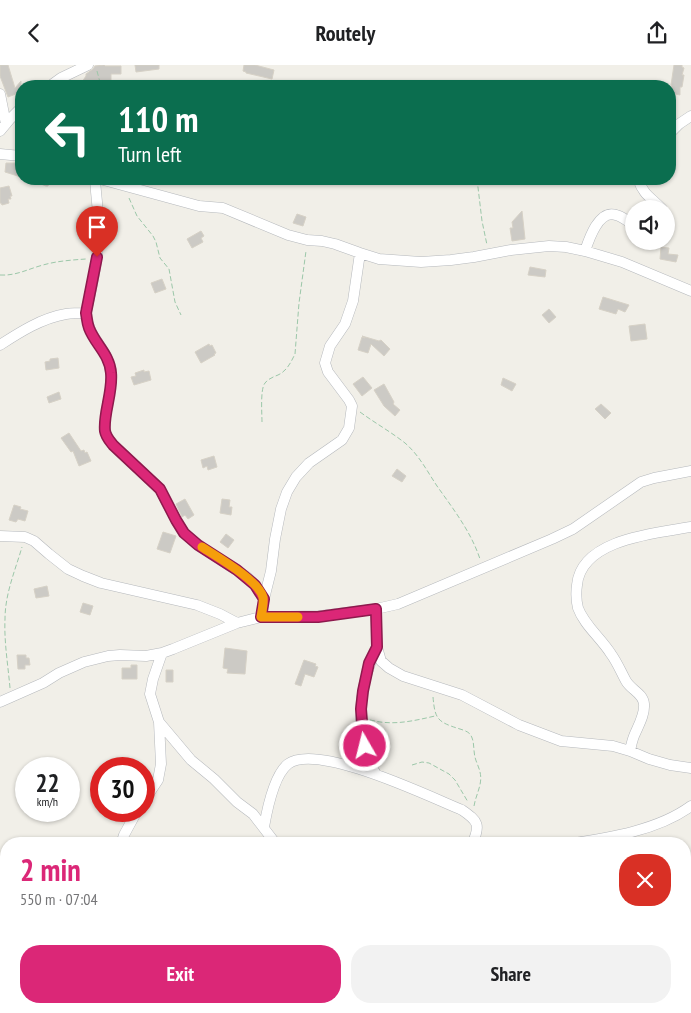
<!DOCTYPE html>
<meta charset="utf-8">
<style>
body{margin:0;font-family:"PT Sans Narrow",sans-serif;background:#f2f2f2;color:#202124;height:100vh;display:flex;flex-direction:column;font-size:19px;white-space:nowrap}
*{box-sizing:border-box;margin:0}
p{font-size:16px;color:#757577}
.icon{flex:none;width:28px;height:28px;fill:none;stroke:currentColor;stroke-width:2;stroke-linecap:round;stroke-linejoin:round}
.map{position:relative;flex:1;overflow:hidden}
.sheet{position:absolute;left:0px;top:772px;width:691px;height:176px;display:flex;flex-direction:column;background:#fff;border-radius:20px 20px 0 0;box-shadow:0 1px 4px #0004}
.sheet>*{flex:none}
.top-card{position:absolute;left:15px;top:15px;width:661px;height:105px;border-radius:20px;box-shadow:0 1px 4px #0004;background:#0b6e4f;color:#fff;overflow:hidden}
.buttons{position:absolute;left:625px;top:135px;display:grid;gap:10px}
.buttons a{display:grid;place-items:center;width:50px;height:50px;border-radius:50%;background:#fff;box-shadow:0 1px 4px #0004;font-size:25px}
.speed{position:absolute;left:15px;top:692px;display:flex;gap:10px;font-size:25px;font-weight:700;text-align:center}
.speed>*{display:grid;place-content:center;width:65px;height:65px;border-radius:50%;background:#fff;box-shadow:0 1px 4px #0004;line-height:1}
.speed small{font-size:12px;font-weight:400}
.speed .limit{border:8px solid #d22;background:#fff;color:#111}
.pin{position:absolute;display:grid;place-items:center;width:42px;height:42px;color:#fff;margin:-51px -21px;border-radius:50% 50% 50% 0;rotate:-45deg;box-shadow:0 0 5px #0007}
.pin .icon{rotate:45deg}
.me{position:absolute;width:55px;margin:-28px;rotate:352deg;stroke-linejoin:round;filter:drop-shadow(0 0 4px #0008)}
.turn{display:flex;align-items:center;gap:18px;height:105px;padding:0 20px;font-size:22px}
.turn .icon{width:65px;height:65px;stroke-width:2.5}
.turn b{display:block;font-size:35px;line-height:42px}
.round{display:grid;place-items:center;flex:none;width:52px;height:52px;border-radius:20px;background:#f2f2f2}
.summary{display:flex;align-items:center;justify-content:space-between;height:85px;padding:0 20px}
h1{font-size:30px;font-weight:800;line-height:38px;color:#db2777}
.cta{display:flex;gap:10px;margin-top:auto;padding:10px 20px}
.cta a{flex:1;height:58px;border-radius:20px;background:#db2777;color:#fff;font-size:20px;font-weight:800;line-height:58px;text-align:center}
.cta a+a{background:#f2f2f2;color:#202124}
header{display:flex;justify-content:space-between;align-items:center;height:65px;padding:0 20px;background:#fff;font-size:22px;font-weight:800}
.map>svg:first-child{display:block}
</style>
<header><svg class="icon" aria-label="back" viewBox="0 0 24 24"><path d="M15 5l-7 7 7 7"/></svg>Routely<svg class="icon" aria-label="share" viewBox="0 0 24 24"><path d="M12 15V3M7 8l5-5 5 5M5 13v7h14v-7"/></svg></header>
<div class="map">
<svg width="691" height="948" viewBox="0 0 691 948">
<rect width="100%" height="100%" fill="#f1efe8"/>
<path fill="#cccac5" stroke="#d6d1c6" d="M0,0H8L15,23L21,16V27L8,32L0,11Z
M104,0L105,1H121V9H111V18L97,20V21H88L82,17L86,11V9L93,4L95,1Z
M135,0H159V4L136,7Z
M244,0H255L274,5L272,14L246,8V7L243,6Z
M674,0H682V2L684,3L682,10H684L682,22H680V30L670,28L672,20H671Z
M6,98H17L21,100V112L5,107Z
M28,114H50L48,121H46Z
M9,121L12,131H10L11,134H8L9,138L2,140L1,138H0V123Z
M522,146L525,174L512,176L510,163H513L512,157Z
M297,149L306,152L303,161L293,158Z
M201,166L204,171L201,173L203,177L192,183L187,174Z
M661,182L669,183L668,189L678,190L676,197L660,194Z
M530,202L546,205L545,212L528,210Z
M162,214L166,224L155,228L151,218Z
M603,232L629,240L625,247L618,244L616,249L599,244Z
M549,244L556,252L549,258L542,250Z
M645,259L647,274L631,276L629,261Z
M362,271L379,276L381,275L390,284L384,291L371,279L368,288L358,285L362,272L365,273Z
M209,279L210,281L212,280L216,288L214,289L215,290L201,298L195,287Z
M58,293L59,303L46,305L45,297L50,296V294Z
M144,305V307L149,306L151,315L134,320L131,312L136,311L135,308Z
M363,312L372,323L362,331L353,319Z
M503,313L516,319L512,326L501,320Z
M384,319L394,337L393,339L400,345L395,351L384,341L374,325Z
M59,327L61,334L49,338L47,332Z
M601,339L611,348L605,354L595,344Z
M69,368L81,386L84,385L85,388L87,387L91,396L79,401L73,386L71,387L61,373Z
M214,391L217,402L208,405L207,401L203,403L201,395Z
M397,404L406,411L402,417L392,411Z
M185,434L194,450L188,454L185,450L182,452L176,439Z
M222,434L230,435L229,442H232L231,450L220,448Z
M14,440L21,442L20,444L28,446L25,456L18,454L16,457L9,455Z
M163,467L176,471L170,488L157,484Z
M226,469L234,475L228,483L220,477Z
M47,521L49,531L36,533L34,524Z
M83,538L93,541L90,550L80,547Z
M225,583L247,586L245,609L227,608L228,604L223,603Z
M17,590H26V593H29L30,600H25V604H18Z
M304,595L316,599L315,601L318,602L314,612L305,609L301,621L295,619Z
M131,600H137V614H122V603H131Z
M166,605H173V617H166Z"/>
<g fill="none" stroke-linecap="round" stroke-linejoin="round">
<defs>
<path id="minor" d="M50,21L61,13L88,0
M0,29L6,59
M0,66L10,54L21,43
M670,68L679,59L691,51
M0,89L21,91
M95,114C96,131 99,150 99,168C98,195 92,221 86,248C88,275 109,283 111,308C113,327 103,349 105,366C106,372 110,376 113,380L160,424L176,455L184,468L198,480L247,512L255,520L264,534
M100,114L199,141L223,143L288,170L307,175L322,176L335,179L360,188L379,194L421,197L451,195L474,192L511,185L549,181L566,182L585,186L622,197L691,226
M638,114C644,131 651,132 662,144
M585,186C589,174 599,144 616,150C622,151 628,157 634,160
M0,280C20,267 42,253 66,249C73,248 80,248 86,248
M0,471L25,472L34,476L49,489L68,504L83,511L101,518L197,540L220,549L237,558
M376,544L377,582L381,596L389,603L403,611L462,630L519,660L561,676L613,681L630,686L649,694L670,700L691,703
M261,552L264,534L271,506L275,474L281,444L287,427L296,412L309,398L342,375L349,363L352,341L349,335L328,307L325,298L330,281L345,259L353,236L360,188
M0,637L43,618L59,608L84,597L108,591L120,590L146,591L162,588L173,584L237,558L261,552L319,551L376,544L398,539L552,474L573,464L641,417L654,413L691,406
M159,657L191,695L214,714L237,737L253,749L276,779
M630,686C631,681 632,676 634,671C638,661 645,650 644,639C643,628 631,625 626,616C621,607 617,597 611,589C601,573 584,560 578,543C576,535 576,527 577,520C581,474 656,468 691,462
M376,709C373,704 369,698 367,692C355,655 361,616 377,582
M144,736L158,715L161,699L159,657L150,629L153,614L162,588
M264,762C267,745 274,710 288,699C317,677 430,732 462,745C478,756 481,760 472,779
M121,779L124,770L137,746
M567,779C607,773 657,766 691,741
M113,948V942
M186,948L198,942
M322,948V942"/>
</defs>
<use href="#minor" stroke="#b5b8bc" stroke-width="11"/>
<path stroke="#9cc7a9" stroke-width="1" stroke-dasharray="5 2.5" stroke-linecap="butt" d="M97,6L101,21
M477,114L482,156L487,180
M129,133L137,151L153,171L156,177L160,193L169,204L175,237L181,250
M0,210C16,211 28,204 43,200C57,196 72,195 86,194
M360,347C375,358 391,367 405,378C419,390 427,406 437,421C454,445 471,467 480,494
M262,357C262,349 260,324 265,318C268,314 273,312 278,310C287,306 291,297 295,289L299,238L306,186
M10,623C8,600 4,577 5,554C5,529 15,506 22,482
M433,632C435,654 437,657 460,664C463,665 467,666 470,669C475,676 473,685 475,692C476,697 479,702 480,707C483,719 476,729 474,741
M370,655C393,661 413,656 435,651
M412,700L422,697L429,698L449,709L455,715L468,737"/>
<use href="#minor" stroke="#fff" stroke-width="10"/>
</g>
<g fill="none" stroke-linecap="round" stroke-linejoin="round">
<defs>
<path id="route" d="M97,192L86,248C87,253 87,258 89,263C95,279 110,290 111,308C113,327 103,349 105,366C106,372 110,376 113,380L160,424L176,455L184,468L198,480L237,505L255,520L264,534L261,552H318L376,544L377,582L369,598L363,626L361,644L363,670L365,681"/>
</defs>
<use href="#route" stroke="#8e194d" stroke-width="12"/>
<use href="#route" stroke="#db2777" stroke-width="9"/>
<path stroke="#f59e0b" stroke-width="9" d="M202,482C217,492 258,515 263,532C264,538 262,546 261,552H298"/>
</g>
</svg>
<div class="buttons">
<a><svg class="icon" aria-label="sound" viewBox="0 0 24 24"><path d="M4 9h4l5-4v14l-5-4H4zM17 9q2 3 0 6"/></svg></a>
</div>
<div class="speed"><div>22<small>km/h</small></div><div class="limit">30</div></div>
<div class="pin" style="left:97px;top:192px;background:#d93025"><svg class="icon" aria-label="arrive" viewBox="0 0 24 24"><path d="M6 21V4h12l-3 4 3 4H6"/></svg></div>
<svg class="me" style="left:365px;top:681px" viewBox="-20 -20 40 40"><circle r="17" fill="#db2777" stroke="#fff" stroke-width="3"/><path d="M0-11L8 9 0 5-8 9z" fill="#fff"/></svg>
<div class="top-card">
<div class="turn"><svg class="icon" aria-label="left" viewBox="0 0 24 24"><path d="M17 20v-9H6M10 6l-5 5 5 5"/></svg><div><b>110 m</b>Turn left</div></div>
</div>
<section class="sheet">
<div class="summary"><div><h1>2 min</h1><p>550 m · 07:04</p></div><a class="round" style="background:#d93025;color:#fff"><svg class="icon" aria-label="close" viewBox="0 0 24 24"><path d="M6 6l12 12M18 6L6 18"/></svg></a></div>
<div class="cta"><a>Exit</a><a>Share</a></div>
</section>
</div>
